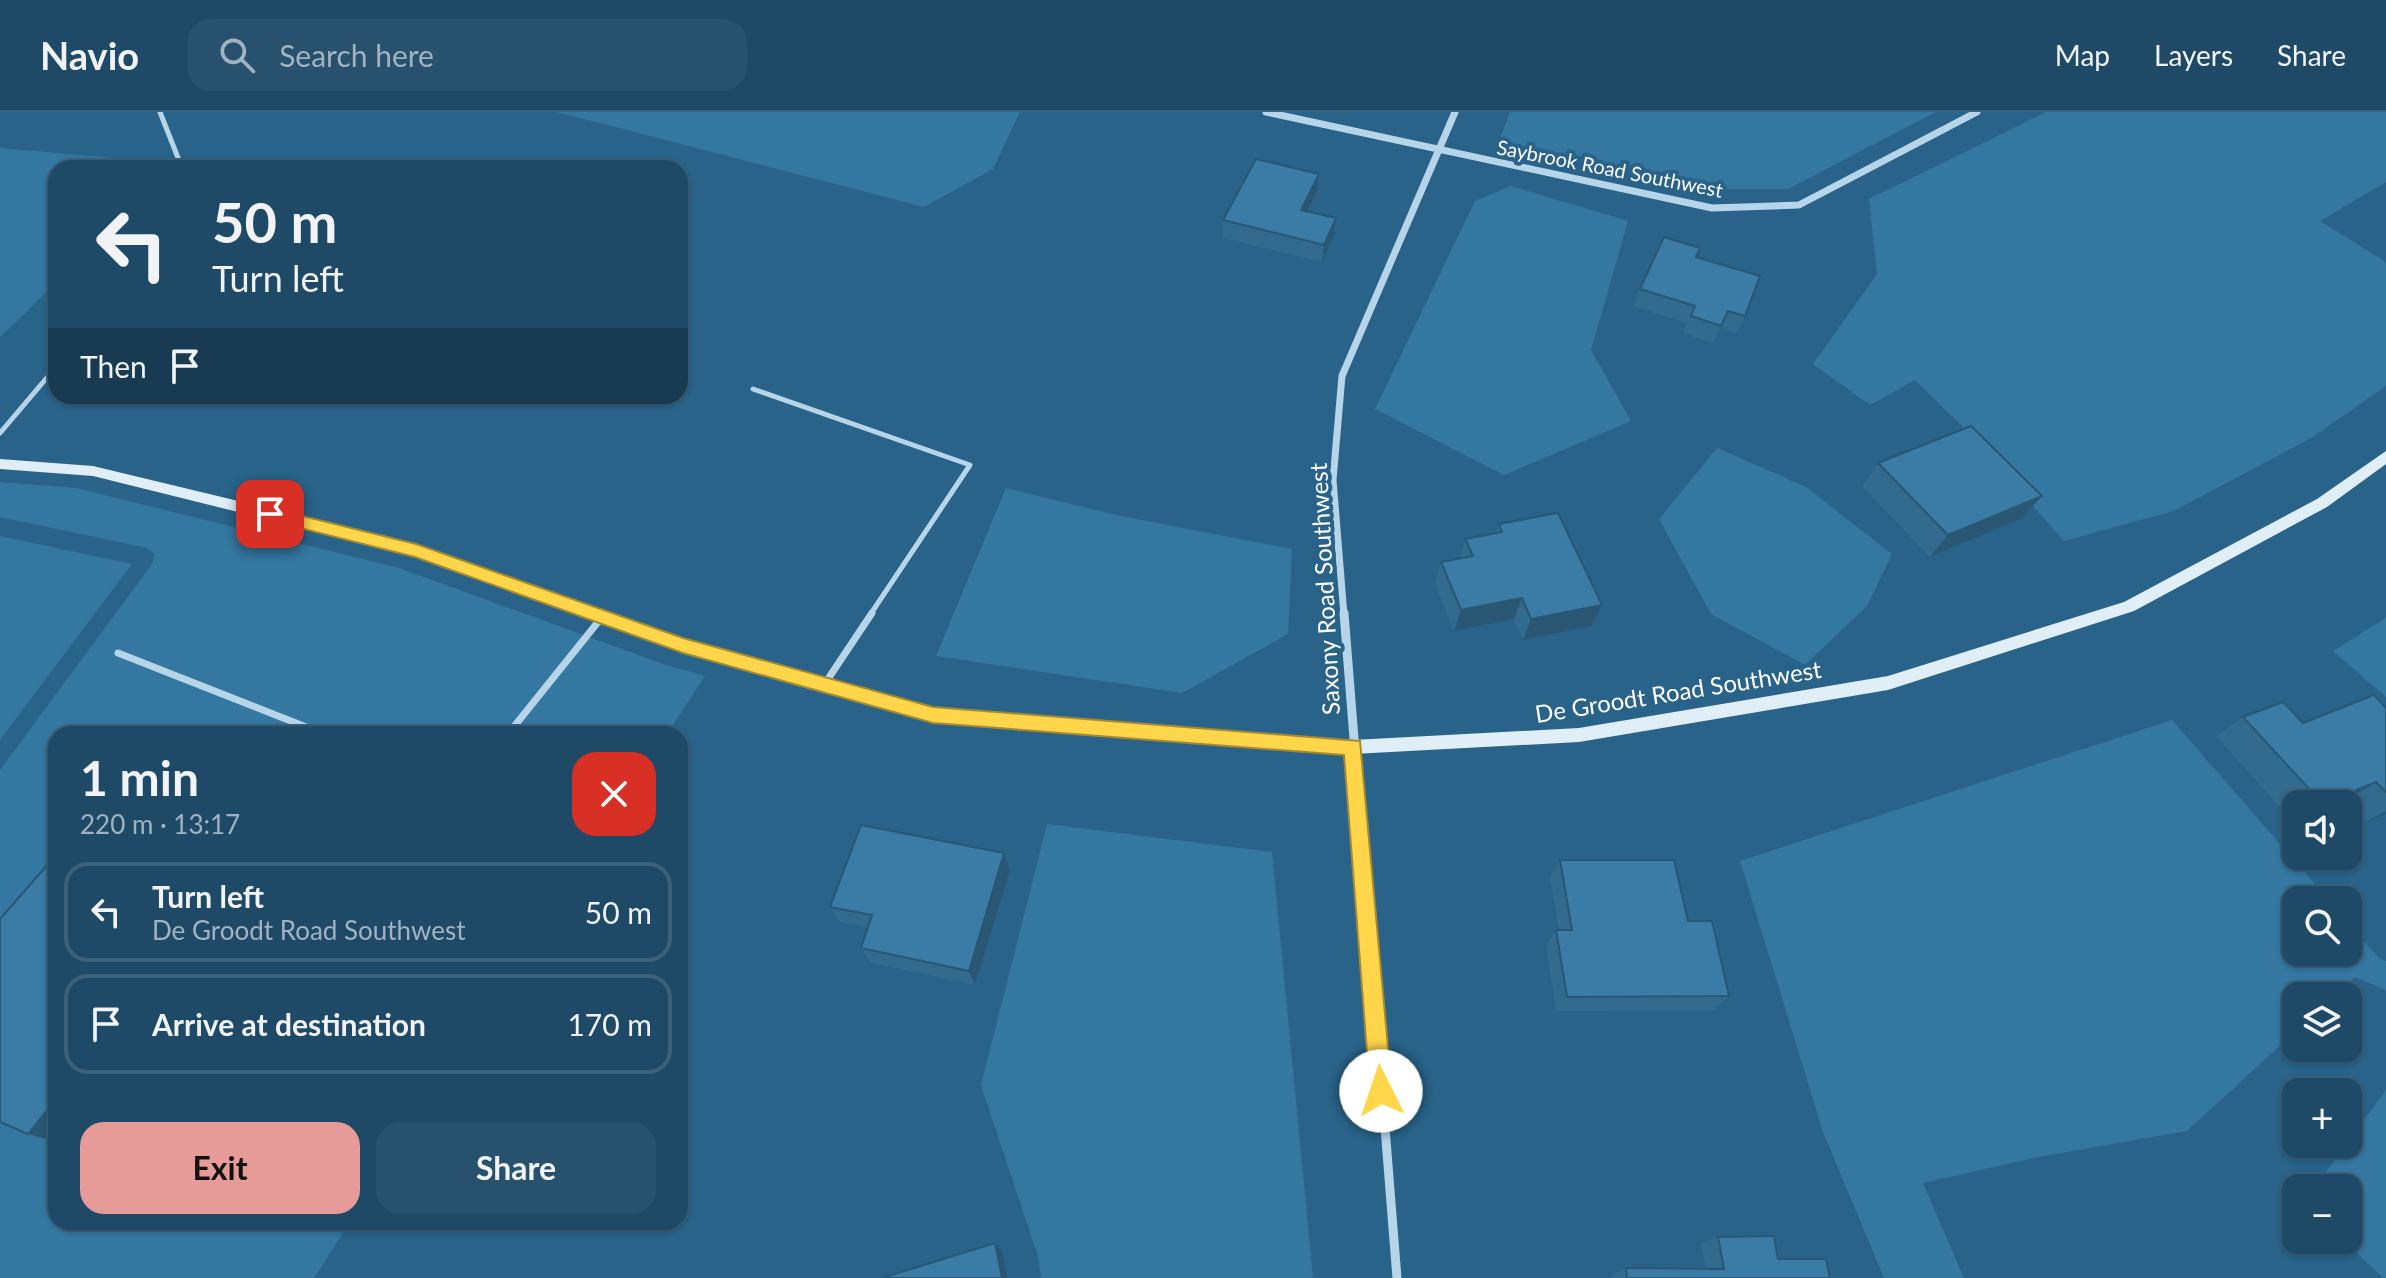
<!DOCTYPE html>
<meta charset="utf-8">
<style>
body{margin:0;font-family:Lato,sans-serif;background:#27516d;color:#f1f3f6;height:100vh;display:flex;flex-direction:column;font-size:30px;white-space:nowrap}
*{box-sizing:border-box;margin:0}
p{font-size:26px;color:#a1b3c0}
.icon{flex:none;width:44px;height:44px;fill:none;stroke:currentColor;stroke-width:2;stroke-linecap:round;stroke-linejoin:round}
.map{position:relative;flex:1;overflow:hidden}
.drawer{position:absolute;left:48px;top:614px;width:640px;height:504px;display:flex;flex-direction:column;background:#1f4a67;border-radius:24px;box-shadow:0 2px 6px #0004,0 0 0 2px #3c627b}
.drawer>*{flex:none}
.guide{position:absolute;left:48px;top:48px;width:640px;height:244px;border-radius:24px;box-shadow:0 2px 6px #0004,0 0 0 2px #3c627b;background:#1f4a67;color:#f1f3f6;overflow:hidden}
.buttons{position:absolute;left:2282px;top:678px;display:grid;gap:16px}
.buttons a{display:grid;place-items:center;width:80px;height:80px;border-radius:16px;background:#1f4a67;box-shadow:0 2px 6px #0004,0 0 0 2px #3c627b;font-size:40px}
.pin{position:absolute;display:grid;place-items:center;width:68px;height:68px;color:#fff;margin:-34px;border-radius:16px;box-shadow:0 4px 12px #0006}
.me{position:absolute;width:88px;margin:-44px;rotate:356deg;stroke-linejoin:round;filter:drop-shadow(0 0 6px #0008)}
.turn{display:flex;align-items:center;gap:28px;height:168px;padding:0 32px;font-size:36px}
.turn .icon{width:104px;height:104px;stroke-width:2.5}
.turn b{display:block;font-size:56px;line-height:68px}
.then{display:flex;align-items:center;height:76px;padding:0 32px;background:#0003;gap:16px;font-size:30px}
.round{display:grid;place-items:center;flex:none;width:84px;height:84px;border-radius:24px;background:#27516d}
.summary{display:flex;align-items:center;justify-content:space-between;height:136px;padding:0 32px}
h1{font-size:48px;font-weight:700;line-height:60px}
.action{display:flex;gap:16px;margin-top:auto;padding:16px 32px}
.action a{flex:1;height:92px;border-radius:24px;background:#e69b98;color:#111;font-size:32px;font-weight:700;line-height:92px;text-align:center}
.action a+a{background:#27516d;color:#f1f3f6}
ul{padding:0;list-style:none}
li{display:flex;align-items:center;gap:24px;height:100px;margin:0 16px 12px;padding:0 16px;border:4px solid #3c627b;border-radius:24px}
li div{flex:1}
li b{display:block;font-size:30px}
li em{font-style:normal}
header{display:flex;align-items:center;gap:48px;box-sizing:border-box;height:112px;padding:0 40px;background:#1f4a67;border-bottom:2px solid #3c627b}
header strong{font-size:38px}
nav{display:flex;gap:44px;margin-inline-start:auto;font-size:28px}
.search{width:560px;height:72px;background:#27516d;display:flex;align-items:center;gap:20px;box-sizing:border-box;padding:0 28px;border-radius:24px;color:#a1b3c0;font-size:30px}
.map>svg:first-child{display:block}
</style>
<header>
<strong>Navio</strong>
<div class="search"><svg class="icon" aria-label="search" viewBox="0 0 24 24"><circle cx="10" cy="10" r="6"/><path d="M15 15l6 6"/></svg>Search here</div>
<nav><a>Map</a><a>Layers</a><a>Share</a></nav>
</header>
<div class="map">
<svg width="2386" height="1166" viewBox="0 0 2386 1166">
<rect width="100%" height="100%" fill="#296389"/>
<path fill="#3477a0" d="M557,0H1020L993,57L924,95Z
M1510,0H1936L1788,77H1716L1498,32Z
M2046,0H2386V70L2320,109L2386,150V274L2313,325L2174,399L2064,429L1964,316L1915,268L1870,293L1813,252L1877,162L1869,87Z
M0,36L125,47L128,56H56V171L0,225Z
M1511,74L1628,109L1591,238L1631,309L1504,363L1375,297L1475,89Z
M1717,336L1806,375L1892,442L1867,494L1805,553L1711,502L1659,407Z
M0,370L77,376L399,456L666,553L705,564L667,622H56V1110H350L314,1166H0V658L152,452L155,442L147,436L0,405Z
M1006,376L1116,403L1292,437L1288,522L1182,581L936,544Z
M0,424L132,452L0,628Z
M2386,506V585L2333,539Z
M2172,608L2329,788H2296V840H2348V810L2379,846L2386,849V878L2355,865L2334,884H2296V919L2187,1019L2038,1045L1923,1071L1964,1166H1884L1823,1020L1740,749Z
M1047,712L1272,740L1313,1166H1041L1038,1144L981,973Z
M2386,978V1166H2383L2343,1128H2348V1076H2314Z"/>
<g fill="none" stroke-linecap="round" stroke-linejoin="round">
<path stroke="#b6d5e9" stroke-width="5" d="M160,0L182,56
M753,277L970,353L870,503
M0,321L56,255"/>
<path stroke="#b6d5e9" stroke-width="7" d="M118,541L324,622
M824,573L872,501
M508,622L602,505"/>
<path stroke="#b6d5e9" stroke-width="7" d="M1266,0L1712,96L1799,93L1977,0
M1344,503L1333,368L1342,264L1455,0"/>
<path stroke="#b6d5e9" stroke-width="9" d="M1344,501L1397,1166"/>
<path fill="#e0eef8" fill-rule="evenodd" d="M2386,339V352L2327,395L2134,499L1888,578L1579,630L1353,642L933,610L683,541L415,444L93,364L0,357V347L93,354L416,432L684,528L933,596L1353,628L1579,616L1888,564L2124,490L2317,387Z"/>
</g>
<path fill="#326b8e" d="M1317,79L1307,99L1336,106L1334,123L1322,150L1223,126V108Z
M1696,145L1745,204L1736,221L1720,216L1713,231L1683,221L1687,211L1633,194L1640,177Z
M1878,351L2042,384L2022,406L1930,445L1862,374Z
M1499,412L1592,514L1523,528L1514,507L1454,519L1435,472L1441,450L1460,447L1465,427L1496,421Z
M2386,596V702L2365,710L2345,689L2336,692H2296V708L2293,710L2216,624L2243,605L2303,611Z
M1560,748L1688,809L1729,884L1714,898L1556,899L1546,833L1556,818H1559L1550,765Z
M1010,758L975,873L871,851L861,836L868,816L840,810L830,795Z
M1718,1125L1778,1147L1830,1166H1612V1163L1626,1156L1706,1157L1701,1132Z"/>
<path fill="#295774" d="M1319,62L1317,79L1300,115L1301,98Z
M1336,106L1334,123L1322,150L1324,133Z
M2042,384L2022,406L1930,445L1948,423Z
M1522,486L1514,507L1454,519L1461,498Z
M1602,493L1592,514L1523,528L1531,507Z
M2376,670L2345,689L2336,692H2322Z
M2386,699V702L2365,710Z
M1004,741L1010,758L975,873L969,859Z
M56,987V1030L28,1022Z
M995,1131L1002,1138L1007,1166H1002Z"/>
<path fill="#3a7ca5" stroke="#295774" stroke-width="2" d="M1256,47L1319,62L1301,98L1336,106L1324,133L1223,108Z
M1664,125L1700,136L1696,145L1760,164L1745,204L1728,199L1721,214L1691,204L1695,194L1640,177Z
M1971,314L2042,384L1948,423L1878,351Z
M1558,401L1602,493L1531,507L1522,486L1461,498L1441,450L1473,444L1465,427L1502,420L1499,412Z
M2374,583L2386,596V680L2376,670L2323,692L2243,605L2283,590L2303,611Z
M861,713L1004,741L969,859L861,836L872,803L830,795Z
M56,743V987L28,1022L0,1010V807Z
M1560,748H1674L1688,809H1712L1729,884L1567,885L1556,818H1572Z
M1774,1124L1778,1147H1826L1830,1166H1627L1626,1156L1724,1157L1718,1125Z
M995,1131L1002,1166H882Z"/>
<path fill="#ffd54a" stroke="#a68a30" stroke-width="2" d="M270,396L416,432L683,526L933,595L1360,629L1392,979L1389,986L1381,989L1374,986L1370,979L1344,643L933,611L683,541L415,445L264,407L261,402Z"/>
<g text-anchor="middle" dominant-baseline="central" stroke-width="8" stroke-linejoin="round" paint-order="stroke">
<g font-size="20" fill="#fff" stroke="#296389">
<text transform="translate(1610 56) rotate(11)">Saybrook Road Southwest</text>
</g>
<g font-size="24" fill="#fff" stroke="#296389">
<text transform="translate(1324 477) rotate(-93)">Saxony Road Southwest</text>
<text transform="translate(1678 579) rotate(-9)">De Groodt Road Southwest</text>
</g>
</g>
</svg>
<div class="buttons">
<a><svg class="icon" aria-label="sound" viewBox="0 0 24 24"><path d="M4 9h4l5-4v14l-5-4H4zM17 9q2 3 0 6"/></svg></a>
<a><svg class="icon" aria-label="search" viewBox="0 0 24 24"><circle cx="10" cy="10" r="6"/><path d="M15 15l6 6"/></svg></a>
<a><svg class="icon" aria-label="layers" viewBox="0 0 24 24"><path d="M12 4l9 5-9 5-9-5zM3 14l9 5 9-5"/></svg></a>
<a>+</a>
<a>−</a>
</div>
<div class="pin" style="left:270px;top:402px;background:#d93025"><svg class="icon" aria-label="arrive" viewBox="0 0 24 24"><path d="M6 21V4h12l-3 4 3 4H6"/></svg></div>
<svg class="me" style="left:1381px;top:979px" viewBox="-20 -20 40 40"><circle r="19" fill="#fff"/><path d="M0-13L10 11 0 6-10 11z" fill="#ffd54a"/></svg>
<div class="guide">
<div class="turn"><svg class="icon" aria-label="left" viewBox="0 0 24 24"><path d="M17 20v-9H6M10 6l-5 5 5 5"/></svg><div><b>50 m</b>Turn left</div></div>
<div class="then">Then<svg class="icon" aria-label="arrive" viewBox="0 0 24 24"><path d="M6 21V4h12l-3 4 3 4H6"/></svg></div>
</div>
<section class="drawer">
<div class="summary"><div><h1>1 min</h1><p>220 m · 13:17</p></div><a class="round" style="background:#d93025;color:#fff"><svg class="icon" aria-label="close" viewBox="0 0 24 24"><path d="M6 6l12 12M18 6L6 18"/></svg></a></div>
<ul>
<li><svg class="icon" aria-label="left" viewBox="0 0 24 24"><path d="M17 20v-9H6M10 6l-5 5 5 5"/></svg><div><b>Turn left</b><p>De Groodt Road Southwest</p></div><em>50 m</em></li>
<li><svg class="icon" aria-label="arrive" viewBox="0 0 24 24"><path d="M6 21V4h12l-3 4 3 4H6"/></svg><div><b>Arrive at destination</b></div><em>170 m</em></li>
</ul>
<div class="action"><a>Exit</a><a>Share</a></div>
</section>
</div>
